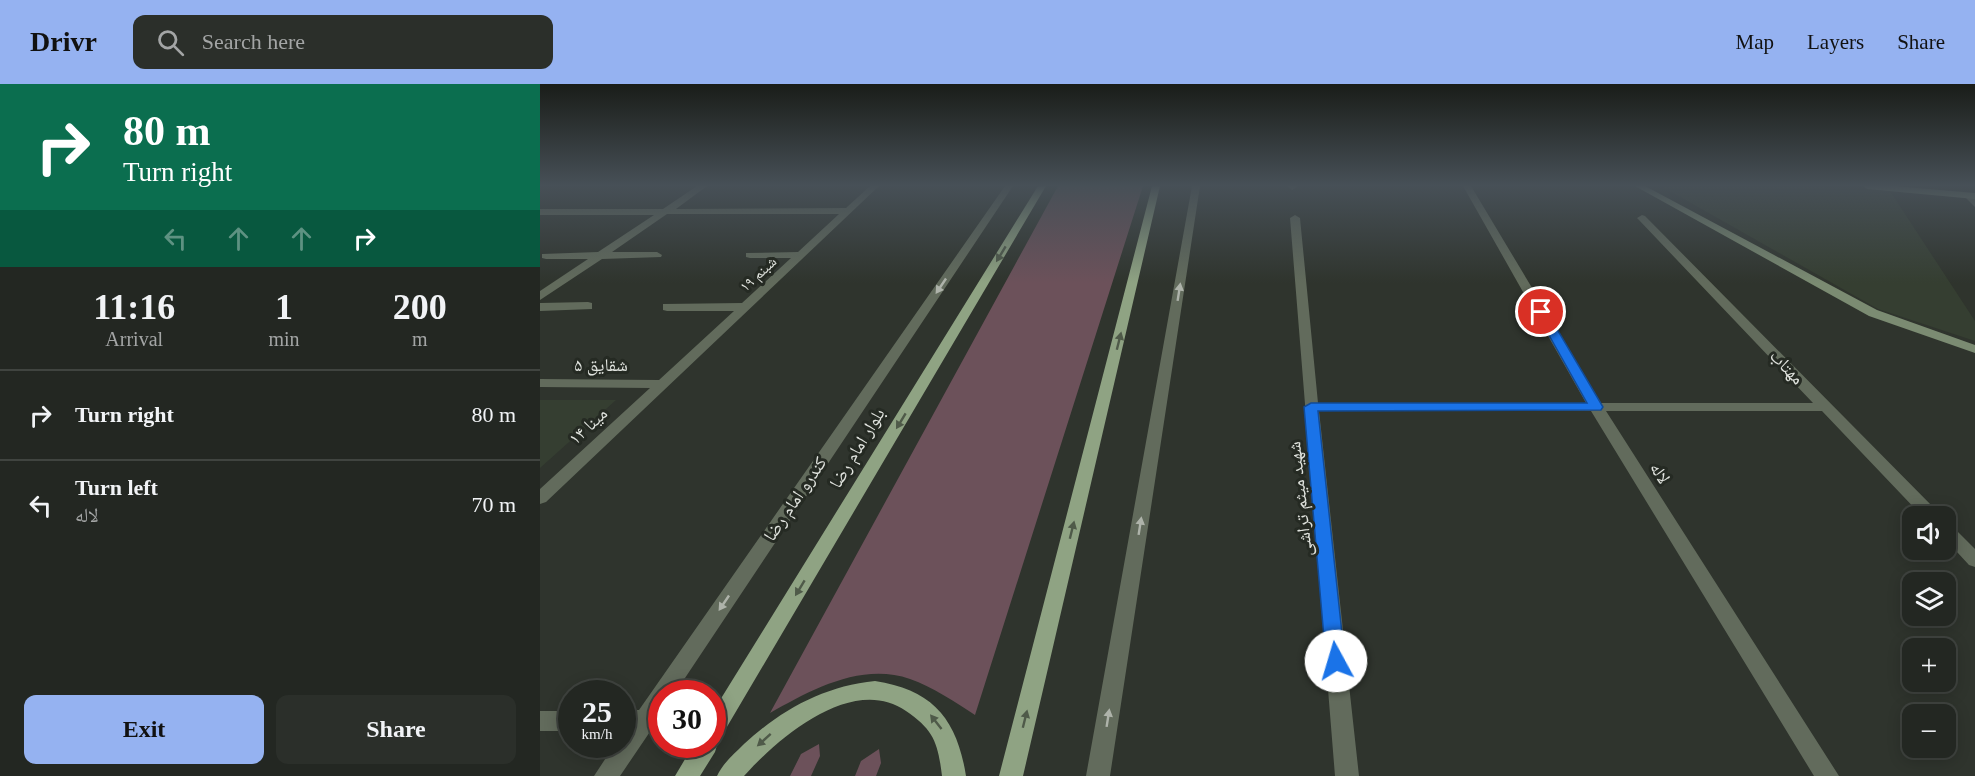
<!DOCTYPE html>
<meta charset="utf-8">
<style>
body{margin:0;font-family:"Times New Roman","Noto Naskh Arabic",serif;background:#2b2f2a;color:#f1f3f6;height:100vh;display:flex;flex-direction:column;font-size:22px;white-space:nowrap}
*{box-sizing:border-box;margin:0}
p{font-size:20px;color:#a3a5a5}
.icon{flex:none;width:33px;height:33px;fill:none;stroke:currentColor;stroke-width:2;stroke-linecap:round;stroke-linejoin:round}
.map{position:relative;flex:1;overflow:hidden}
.sheet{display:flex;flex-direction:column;background:#232722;width:540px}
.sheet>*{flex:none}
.hud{background:#0b6e4f;color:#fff;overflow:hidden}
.buttons{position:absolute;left:1362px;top:422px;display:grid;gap:12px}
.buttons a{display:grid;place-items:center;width:54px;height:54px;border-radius:12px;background:#232722;box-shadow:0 3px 15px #0003,0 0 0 2px #404440;font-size:30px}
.speed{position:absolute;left:18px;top:596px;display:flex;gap:12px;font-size:30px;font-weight:700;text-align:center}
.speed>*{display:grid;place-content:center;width:78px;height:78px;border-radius:50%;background:#232722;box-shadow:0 3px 15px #0003,0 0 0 2px #404440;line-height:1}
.speed small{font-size:15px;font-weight:400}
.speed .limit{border:9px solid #d22;background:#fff;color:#111}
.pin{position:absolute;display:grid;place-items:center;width:51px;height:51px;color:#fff;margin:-26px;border:3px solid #fff;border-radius:50%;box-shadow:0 2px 6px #0007}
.me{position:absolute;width:66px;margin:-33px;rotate:354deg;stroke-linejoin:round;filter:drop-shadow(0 0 4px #0008)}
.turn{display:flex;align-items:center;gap:21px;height:126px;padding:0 24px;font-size:27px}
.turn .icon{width:78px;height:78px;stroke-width:2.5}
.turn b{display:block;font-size:42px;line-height:51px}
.lanes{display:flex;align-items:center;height:57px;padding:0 24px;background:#0003;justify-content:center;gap:30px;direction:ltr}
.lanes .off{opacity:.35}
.eta{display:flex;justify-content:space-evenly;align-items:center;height:102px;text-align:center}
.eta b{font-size:36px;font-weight:700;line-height:42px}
.action{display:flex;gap:12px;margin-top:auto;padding:12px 24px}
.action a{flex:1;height:69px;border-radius:12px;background:#95b2f1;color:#111;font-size:24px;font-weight:700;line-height:69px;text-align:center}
.action a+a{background:#2b2f2a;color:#f1f3f6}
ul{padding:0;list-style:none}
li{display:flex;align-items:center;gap:18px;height:90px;padding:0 24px;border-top:2px solid #404440}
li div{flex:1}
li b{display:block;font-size:22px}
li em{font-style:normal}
header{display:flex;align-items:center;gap:36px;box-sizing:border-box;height:84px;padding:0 30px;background:#95b2f1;color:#111}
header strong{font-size:28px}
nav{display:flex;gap:33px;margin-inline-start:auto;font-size:21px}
.search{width:420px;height:54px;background:#2b2f2a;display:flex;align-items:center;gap:15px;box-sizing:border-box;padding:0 21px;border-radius:12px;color:#a3a5a5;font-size:22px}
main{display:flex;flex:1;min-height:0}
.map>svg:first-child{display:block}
</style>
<header>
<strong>Drivr</strong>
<div class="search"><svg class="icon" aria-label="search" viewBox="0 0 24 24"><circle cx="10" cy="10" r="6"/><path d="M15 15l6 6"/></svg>Search here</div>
<nav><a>Map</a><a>Layers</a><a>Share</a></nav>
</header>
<main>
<section class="sheet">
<div class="hud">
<div class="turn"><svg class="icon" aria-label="right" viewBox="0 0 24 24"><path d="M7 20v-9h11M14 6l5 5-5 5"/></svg><div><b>80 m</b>Turn right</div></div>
<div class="lanes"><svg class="icon off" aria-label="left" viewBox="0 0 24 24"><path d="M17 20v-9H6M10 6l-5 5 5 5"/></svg><svg class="icon off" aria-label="ahead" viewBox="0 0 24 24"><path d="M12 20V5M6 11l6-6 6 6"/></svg><svg class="icon off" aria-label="ahead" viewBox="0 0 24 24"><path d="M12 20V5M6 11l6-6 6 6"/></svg><svg class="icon" aria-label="right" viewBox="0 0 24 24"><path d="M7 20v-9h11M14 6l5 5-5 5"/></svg></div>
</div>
<div class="eta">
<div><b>11:16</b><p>Arrival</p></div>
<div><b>1</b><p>min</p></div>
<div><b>200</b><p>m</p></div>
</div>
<ul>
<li><svg class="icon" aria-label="right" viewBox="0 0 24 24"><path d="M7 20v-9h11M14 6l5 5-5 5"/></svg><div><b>Turn right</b></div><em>80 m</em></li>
<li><svg class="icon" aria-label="left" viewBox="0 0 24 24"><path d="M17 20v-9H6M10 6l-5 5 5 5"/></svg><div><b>Turn left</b><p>لاله</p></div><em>70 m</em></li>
</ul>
<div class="action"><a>Exit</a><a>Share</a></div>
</section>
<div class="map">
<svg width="1435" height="692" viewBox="0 0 1435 692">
<rect width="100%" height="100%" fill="#2f342d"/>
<path fill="#353e31" d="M1121,102H1266L1350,107L1435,237V257L1338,225Z
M0,316H76L0,384Z"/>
<path fill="#6c515a" d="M518,102H603L435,631C415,618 393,603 370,595C321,578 271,606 230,629Z
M279,660L280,672L271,692H250L261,670Z
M339,665L341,679L336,692H315L321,677Z"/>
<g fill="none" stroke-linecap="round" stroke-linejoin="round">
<path fill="#626b5c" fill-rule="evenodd" d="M157,102H167L136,125L306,124L330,102H339L6,418L0,420V405L110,304L0,303V295L119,296L194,227H127L123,226V220L202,219L251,174H210L206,173V169L258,168L299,130H127L72,168H117L122,171L121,173L62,175L0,216V207L48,175H6L2,174V170L58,168L114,131H0V125H123Z
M465,102H473L135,609H122V630L80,692H54L75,660H82L85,646H82V626H99Z
M652,102H660L570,692H546Z
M747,102H756L757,103L752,106Z
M923,102H931L1061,319H1273L1099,136L1097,134L1102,131L1105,132L1398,428L1401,432H1382L1282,327H1066L1299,692H1274L1051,327H779L819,692H795L750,134L755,131L760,134L778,319H1046Z
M1425,109H1431L1435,114V123L1425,113Z
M48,218L52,219V225L0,227V219Z
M1406,440L1412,442L1435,465V483L1429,481L1406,456Z
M0,627H32V647H0Z"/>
<path fill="#7b8b72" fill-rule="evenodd" d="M1095,102H1105L1337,226L1435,261V269L1329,232Z
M1323,102H1353L1435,109V115L1327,105Z"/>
<path fill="#8fa383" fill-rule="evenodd" d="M498,102H506L178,658L175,668L160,692H135L154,660H172V629Z
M612,102H620L483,692H459Z
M335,597C393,606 417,635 426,692H402C398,659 394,646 366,627C313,590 239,653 204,692H177C183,679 194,670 204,660C241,626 284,602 335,597Z"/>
</g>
<defs><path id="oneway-solid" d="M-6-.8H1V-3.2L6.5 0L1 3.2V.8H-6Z" transform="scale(1.5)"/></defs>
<g fill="#4f5a49">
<use href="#oneway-solid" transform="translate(461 170) rotate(121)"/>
<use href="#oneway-solid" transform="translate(579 257) rotate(-76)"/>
<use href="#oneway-solid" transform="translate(361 337) rotate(121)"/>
<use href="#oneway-solid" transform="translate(532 446) rotate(-76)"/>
<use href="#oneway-solid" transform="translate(260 504) rotate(121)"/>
<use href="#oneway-solid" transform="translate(485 635) rotate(-76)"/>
<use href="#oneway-solid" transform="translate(396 638) rotate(-128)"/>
<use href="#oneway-solid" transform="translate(224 656) rotate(138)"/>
</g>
<g fill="#aeb3aa">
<use href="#oneway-solid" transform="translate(401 202) rotate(124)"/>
<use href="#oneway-solid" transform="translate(639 208) rotate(-81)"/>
<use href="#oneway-solid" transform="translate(600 442) rotate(-81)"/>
<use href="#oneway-solid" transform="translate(184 519) rotate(124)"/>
<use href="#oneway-solid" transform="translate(568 634) rotate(-81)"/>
</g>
<linearGradient id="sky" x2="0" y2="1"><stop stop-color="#1a1d19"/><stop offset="0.51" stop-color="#475057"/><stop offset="1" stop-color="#475057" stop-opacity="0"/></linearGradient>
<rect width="1435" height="199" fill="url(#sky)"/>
<path fill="#1a73e8" stroke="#114b97" stroke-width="1.5" d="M1001,225L1007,228L1063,323L1061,326L778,327L805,577L802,582L796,585L789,582L786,577L764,323L771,319H1047L996,228Z"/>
<g text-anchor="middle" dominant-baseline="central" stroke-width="6" stroke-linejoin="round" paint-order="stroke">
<g font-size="15" fill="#e0e3de" stroke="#252a23">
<text transform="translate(218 190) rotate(-43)">شبنم ۱۹</text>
</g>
<g font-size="18" fill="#e0e3de" stroke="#252a23">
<text x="61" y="281">شقایق ۵</text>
<text transform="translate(1247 283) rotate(46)">مهتاب</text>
<text transform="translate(48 342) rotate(-43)">مینا ۱۴</text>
<text transform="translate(317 364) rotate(-59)">بلوار امام رضا</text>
<text transform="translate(1120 389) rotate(58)">لاله</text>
<text transform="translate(255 415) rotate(-56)">کندرو امام رضا</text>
<text transform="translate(760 415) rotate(-96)">شهید میثم تراشی</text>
</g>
</g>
</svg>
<div class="buttons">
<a><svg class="icon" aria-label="sound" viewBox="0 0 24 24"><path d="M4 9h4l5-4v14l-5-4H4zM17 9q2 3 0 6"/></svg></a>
<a><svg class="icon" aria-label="layers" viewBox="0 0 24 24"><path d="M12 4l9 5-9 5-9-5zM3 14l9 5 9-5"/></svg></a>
<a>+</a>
<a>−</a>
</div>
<div class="speed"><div>25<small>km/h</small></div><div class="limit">30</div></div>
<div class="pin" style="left:1001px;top:228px;background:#d93025"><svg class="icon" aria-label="arrive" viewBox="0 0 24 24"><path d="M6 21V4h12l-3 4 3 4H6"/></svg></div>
<svg class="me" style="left:796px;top:577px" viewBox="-20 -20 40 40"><circle r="19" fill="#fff"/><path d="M0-13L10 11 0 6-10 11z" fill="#1a73e8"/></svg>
</div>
</main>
